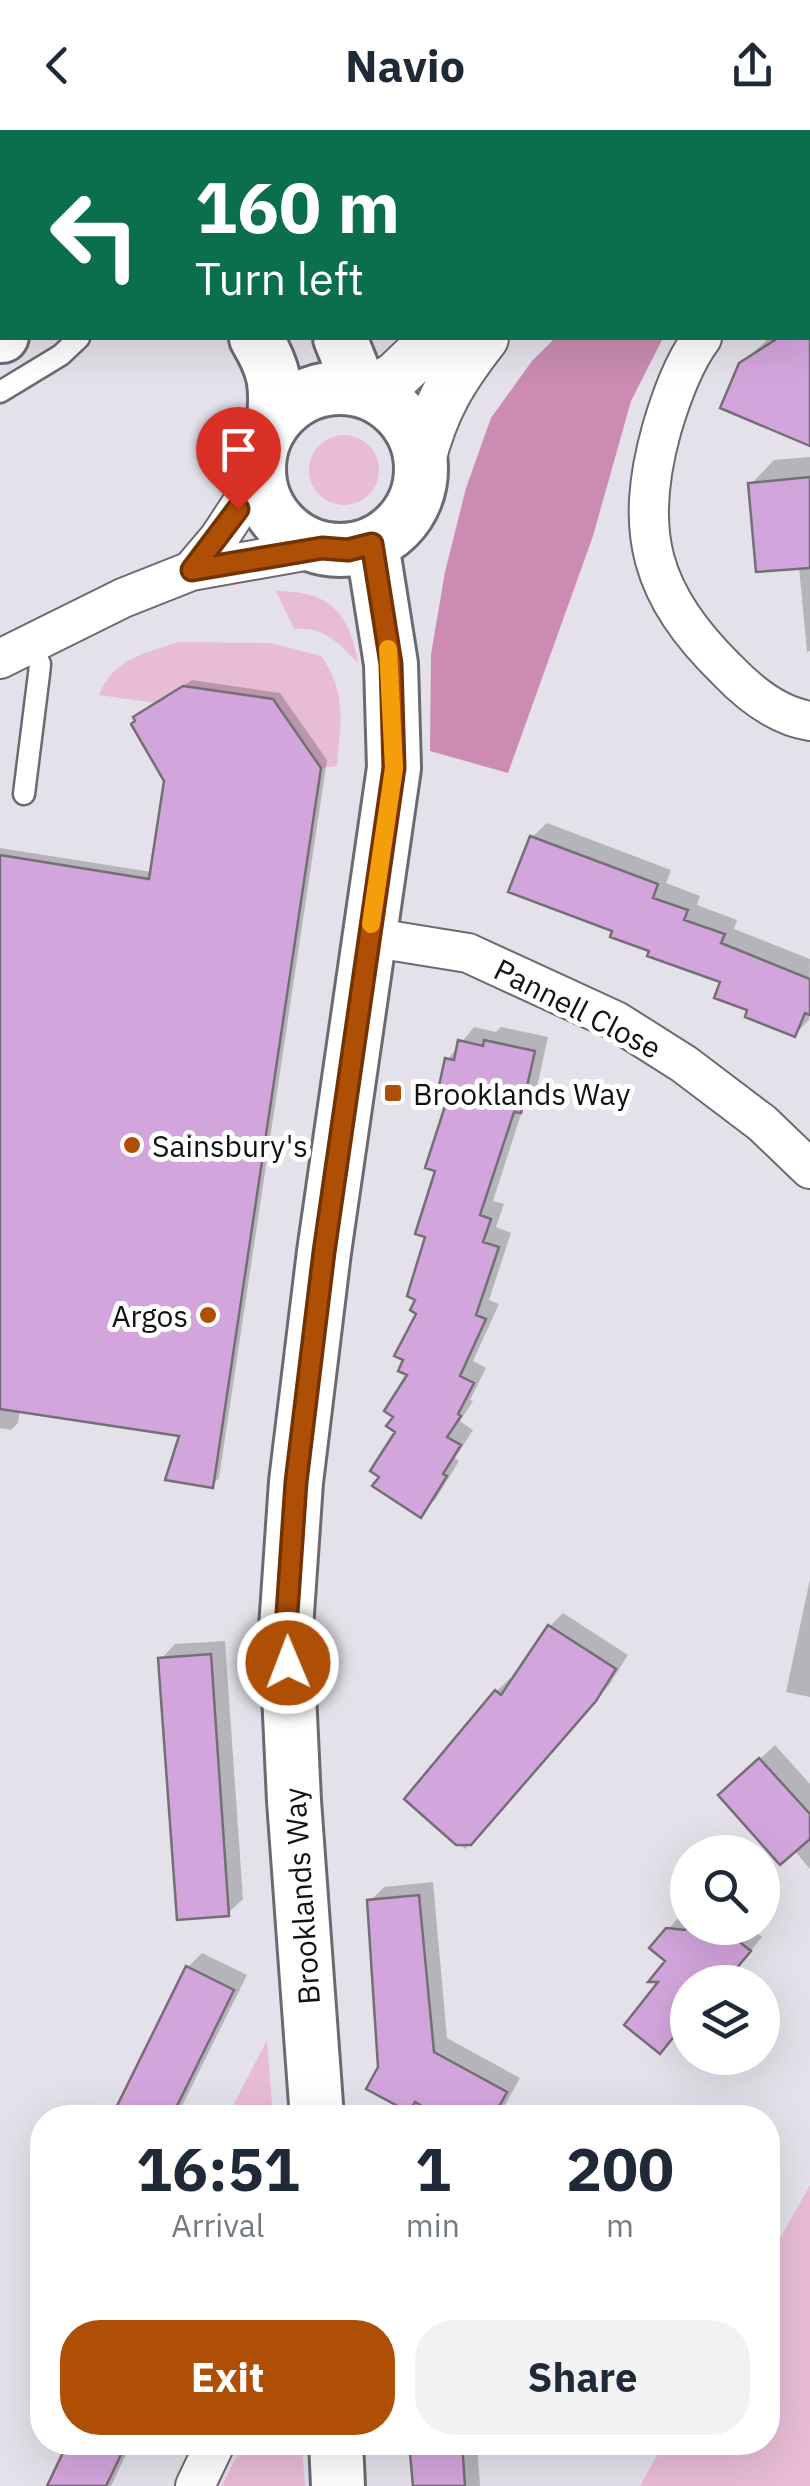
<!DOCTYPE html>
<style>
body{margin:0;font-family:"IBM Plex Sans",sans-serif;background:#f2f2f3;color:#1f2937;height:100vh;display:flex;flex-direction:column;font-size:38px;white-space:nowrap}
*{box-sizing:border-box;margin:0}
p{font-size:32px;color:#747a83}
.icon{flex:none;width:55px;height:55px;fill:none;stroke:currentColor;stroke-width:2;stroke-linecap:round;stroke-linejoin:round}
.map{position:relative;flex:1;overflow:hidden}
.panel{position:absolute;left:30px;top:1975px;width:750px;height:350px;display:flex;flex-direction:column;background:#fff;border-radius:40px;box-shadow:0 10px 40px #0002}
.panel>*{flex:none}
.hud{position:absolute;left:0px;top:0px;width:810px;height:210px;box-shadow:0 10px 40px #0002;background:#0b6e4f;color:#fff;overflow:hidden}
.buttons{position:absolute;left:670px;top:1705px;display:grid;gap:20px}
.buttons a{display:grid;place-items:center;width:110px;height:110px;border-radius:50%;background:#fff;box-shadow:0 10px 40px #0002;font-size:50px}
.pin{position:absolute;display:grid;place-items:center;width:85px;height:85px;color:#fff;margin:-102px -42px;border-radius:50% 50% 50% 0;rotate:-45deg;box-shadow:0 0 10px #0007}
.pin .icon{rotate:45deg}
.me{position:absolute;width:110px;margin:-55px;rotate:359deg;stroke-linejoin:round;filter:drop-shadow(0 0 8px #0008)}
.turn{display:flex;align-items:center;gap:35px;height:210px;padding:0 30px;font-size:45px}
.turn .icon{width:130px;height:130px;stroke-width:2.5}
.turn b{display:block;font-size:70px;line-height:85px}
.eta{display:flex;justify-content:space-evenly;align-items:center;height:170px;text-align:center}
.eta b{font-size:60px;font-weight:700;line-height:70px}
.button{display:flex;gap:20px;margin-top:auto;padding:20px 30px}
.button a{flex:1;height:115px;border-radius:40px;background:#af4f05;color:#fff;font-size:40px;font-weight:700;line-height:115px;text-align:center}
.button a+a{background:#f2f2f3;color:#1f2937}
header{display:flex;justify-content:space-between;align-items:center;height:130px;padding:0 30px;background:#fff;font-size:45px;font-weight:700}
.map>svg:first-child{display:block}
</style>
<header><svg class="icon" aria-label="back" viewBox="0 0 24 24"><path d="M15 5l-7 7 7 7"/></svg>Navio<svg class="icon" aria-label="share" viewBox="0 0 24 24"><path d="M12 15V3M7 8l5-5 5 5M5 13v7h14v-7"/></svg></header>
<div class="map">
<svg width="810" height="2356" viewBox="0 0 810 2356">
<rect width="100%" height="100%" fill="#e4e1ea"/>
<path fill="#e9bcd6" d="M309 340a35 35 0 1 1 70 0a35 35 0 1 1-70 0Z
M276,461C329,461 349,481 358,533C339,513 324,496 294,499Z
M179,512L270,513L321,526C348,564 340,592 337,636L321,638L156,573L99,565C113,529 145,523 179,512Z
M267,1910L273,1987H227Z
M810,2055V2356H640L664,2313L768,2312V2130Z
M243,2313H302L305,2356H222Z"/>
<path fill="#cb8bb2" d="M555,208H663L631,271L593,406L508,643L430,621L431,524L445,442L466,358L491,288L532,231Z"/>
<path fill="#0003" d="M810,181V314L741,234L769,208H808Z
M810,327V521L807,522L799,437L751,354L774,330Z
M192,550L280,563L327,630L219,1348L212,1355L182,1304L20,1279L18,1293L11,1300L0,1298V718L152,742L167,650L136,588Z
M547,693L671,740L666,753L700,766L697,775L737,790L734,799L810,829L809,890L795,904L750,879L723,851L652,820L616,800L532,707Z
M474,897L496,902L501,897L548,907L535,966L523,978L493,1071L504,1074L496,1097L511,1103L489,1170L499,1174L473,1231L486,1238L470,1270L473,1271L460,1291L473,1300L455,1328L459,1331L435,1370L420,1384L396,1286L411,1244L420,1182L428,1105L451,965L448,929Z
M810,1449V1567L786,1562Z
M563,1483L628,1525L609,1555L465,1719L407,1668L497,1561L510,1548L513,1551L550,1496Z
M225,1511L243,1769L228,1783L161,1529L175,1514Z
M775,1615L810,1654V1739L736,1651Z
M433,1752L447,1908L520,1948L498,1988H427L369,1958L381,1937L370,1771L384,1757Z
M687,1778L688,1798H750L762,1807L725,1852L660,1854L654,1849L669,1831L652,1818Z
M202,1823L247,1845L176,1988H114L188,1837Z
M71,2312H132L111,2356H50Z
M412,2312H477L480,2356H415Z"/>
<path fill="#d3a5dd" stroke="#746e75" stroke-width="2.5" d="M778,208H810V316L720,278L739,233Z
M810,347V438L756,442L748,353Z
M183,556L273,569L321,638L213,1358L165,1350L179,1306L0,1279V725L149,749L164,651L131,594L135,591L133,587Z
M530,706L658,754L653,768L688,780L684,790L725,804L721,813L810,849V885L805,883L795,907L745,887L747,880L714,868L720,852L647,826L649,821L610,807L612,801L508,762Z
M458,910L483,916L484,910L535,921L521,983L514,982L480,1085L491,1089L483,1112L499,1117L476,1185L486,1189L460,1246L474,1253L458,1284L461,1286L447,1307L461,1315L443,1344L447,1346L421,1388L372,1356L379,1347L370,1341L395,1302L386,1296L393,1287L384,1281L407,1245L398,1241L403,1230L394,1226L416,1184L410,1180L415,1170L407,1166L425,1107L415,1104L435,1041L425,1038L448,967L437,965L445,928L454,930Z
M548,1495L616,1539L596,1571L471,1715H456L404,1669L495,1560L501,1565Z
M211,1524L229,1786L177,1790L158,1528Z
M759,1628L810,1684V1709L780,1735L718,1665Z
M419,1765L434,1922L507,1962L493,1988H442L415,1972L409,1982L366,1959L378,1937L367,1770Z
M666,1798L685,1800L687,1798H722L751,1821L725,1852H688V1889L660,1924L624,1895L658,1852H648L665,1831L649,1818Z
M186,1836L234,1860L208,1913L171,1988H111Z
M68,2312H127L106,2356H47Z
M409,2312H462L465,2356H413Z"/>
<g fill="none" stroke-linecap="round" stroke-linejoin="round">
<defs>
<path id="service" d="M0,262L61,225L79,208
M24,664L39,544L40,534L32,515"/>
<path id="minor" d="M808,118L810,117
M702,208C683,233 671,268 662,298C633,401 650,465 727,540C749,563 778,586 810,591
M191,441L219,408L259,347
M0,529L123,468L191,441L321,418
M369,807L468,823L616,891L684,934L762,993L810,1039
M195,2356L216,2312"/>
<path id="tertiary" d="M738,2L742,0
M369,263L396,246L436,208
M421,330C434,279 452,249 484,208"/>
<path id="secondary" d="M356,2L357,0
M0,206H2
M256,208C275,240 277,254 274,292
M340,208L361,260
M259 339a81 81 0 1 1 162 0a81 81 0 1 1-162 0Z
M317,1988L294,1671L286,1498L296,1352L324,1122L394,638L391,534L372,414
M336,2312L338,2356"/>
<path id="trunk" d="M294,2L297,0
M0,136H2"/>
</defs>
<use href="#service" stroke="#6c6a71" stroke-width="25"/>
<use href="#minor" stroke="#6c6a71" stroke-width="42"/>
<use href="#tertiary" stroke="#6c6a71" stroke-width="52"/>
<use href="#secondary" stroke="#6c6a71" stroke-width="58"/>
<use href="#trunk" stroke="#c1c1c2" stroke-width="60"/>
<use href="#service" stroke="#fff" stroke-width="20"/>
<use href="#minor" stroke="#fff" stroke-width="38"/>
<use href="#tertiary" stroke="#fff" stroke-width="48"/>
<use href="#secondary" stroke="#fff" stroke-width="52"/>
<use href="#trunk" stroke="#acb7f8" stroke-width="55"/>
</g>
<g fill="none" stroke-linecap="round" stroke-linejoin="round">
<defs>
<path id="route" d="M238,379L192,440L322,418L348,420L372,414L391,534L394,638L324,1122L296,1352L286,1498L288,1533"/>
</defs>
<use href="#route" stroke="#723303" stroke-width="25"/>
<use href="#route" stroke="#af4f05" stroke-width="18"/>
<path stroke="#f59e0b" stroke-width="18" d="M371,794L394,638L388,519"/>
</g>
<g fill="#af4f05" stroke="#fff" stroke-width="4">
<rect x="383" y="953" width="20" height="20" rx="5"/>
<circle cx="132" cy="1015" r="10"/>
<circle cx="208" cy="1185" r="10"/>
</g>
<g text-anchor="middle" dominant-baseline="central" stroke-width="10" stroke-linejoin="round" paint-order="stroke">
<g font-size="30" fill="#111013" stroke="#fff">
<text transform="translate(578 878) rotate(27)">Pannell Close</text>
<text transform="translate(301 1766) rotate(-94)">Brooklands Way</text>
</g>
<g font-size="30" fill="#111013" stroke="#fff" text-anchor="start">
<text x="413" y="963">Brooklands Way</text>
<text x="152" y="1015">Sainsbury's</text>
<text x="188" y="1185" text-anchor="end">Argos</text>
</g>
</g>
</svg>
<div class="buttons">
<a><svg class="icon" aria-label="search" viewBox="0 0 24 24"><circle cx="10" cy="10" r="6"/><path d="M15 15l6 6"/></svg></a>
<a><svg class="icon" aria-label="layers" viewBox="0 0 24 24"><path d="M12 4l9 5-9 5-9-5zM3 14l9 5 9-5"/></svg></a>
</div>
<div class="pin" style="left:238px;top:379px;background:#d93025"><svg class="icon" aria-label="arrive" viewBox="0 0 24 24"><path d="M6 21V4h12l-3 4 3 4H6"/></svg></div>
<svg class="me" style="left:288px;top:1533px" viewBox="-20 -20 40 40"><circle r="17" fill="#af4f05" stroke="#fff" stroke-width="3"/><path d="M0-11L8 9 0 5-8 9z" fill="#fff"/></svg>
<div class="hud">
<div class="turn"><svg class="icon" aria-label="left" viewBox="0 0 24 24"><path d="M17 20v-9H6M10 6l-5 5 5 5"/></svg><div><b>160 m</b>Turn left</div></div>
</div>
<section class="panel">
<div class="eta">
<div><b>16:51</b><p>Arrival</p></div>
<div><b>1</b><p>min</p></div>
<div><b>200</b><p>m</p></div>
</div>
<div class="button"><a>Exit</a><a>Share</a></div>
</section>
</div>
